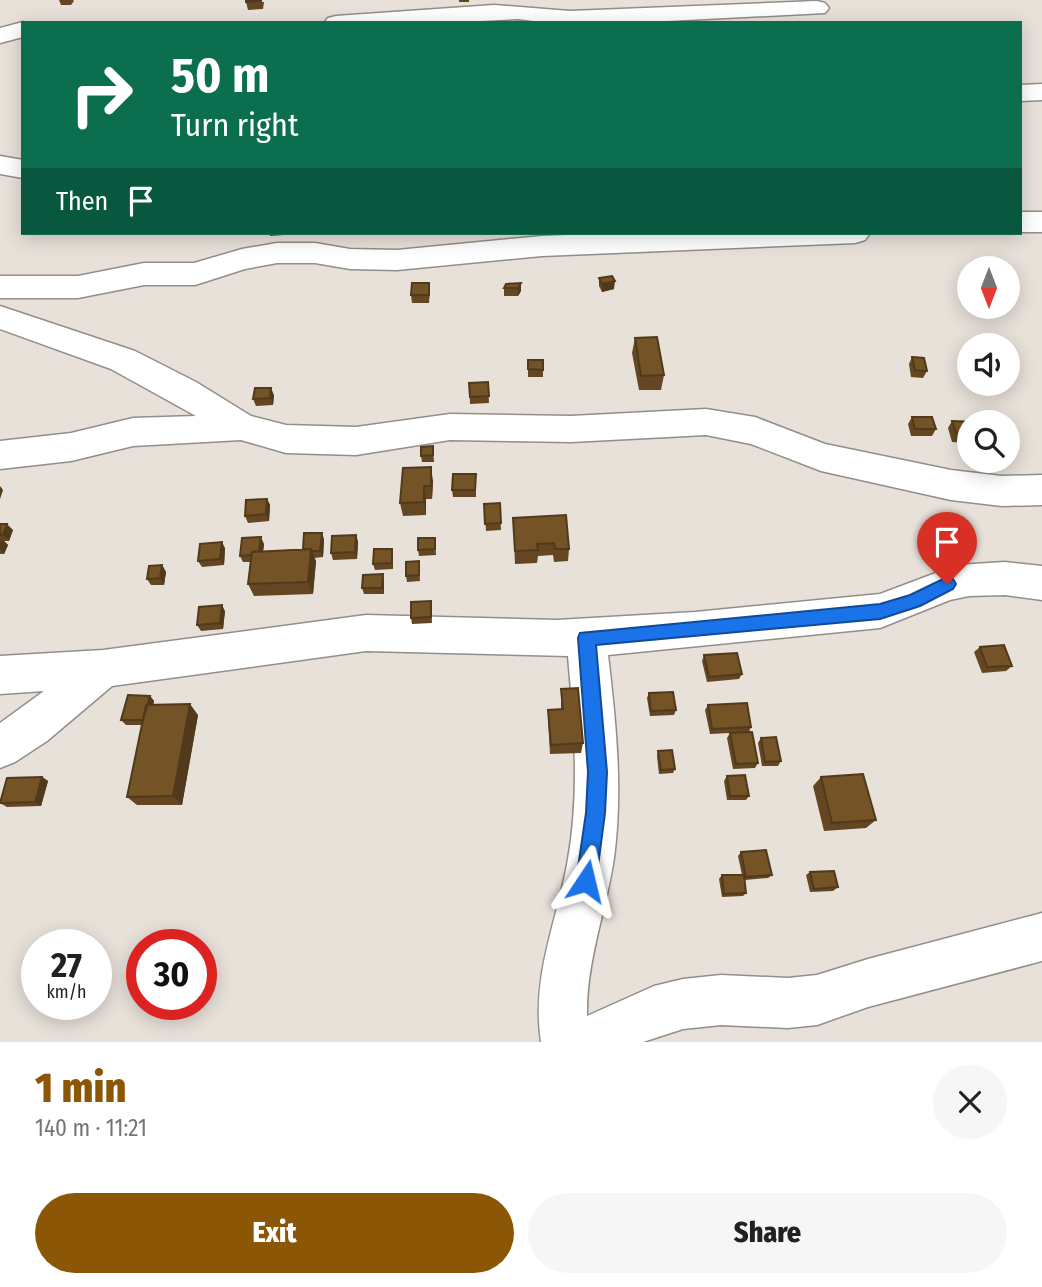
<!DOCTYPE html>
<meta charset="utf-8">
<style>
body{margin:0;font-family:"Fira Sans Condensed",sans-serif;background:#f6f6f6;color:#202124;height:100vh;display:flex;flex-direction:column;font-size:26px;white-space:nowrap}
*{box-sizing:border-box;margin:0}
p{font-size:23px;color:#757577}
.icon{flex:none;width:38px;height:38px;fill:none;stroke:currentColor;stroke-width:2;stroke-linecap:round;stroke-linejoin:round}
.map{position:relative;height:1042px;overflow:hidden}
.panel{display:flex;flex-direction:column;background:#fff;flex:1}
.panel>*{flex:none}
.top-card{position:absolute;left:21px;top:21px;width:1001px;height:214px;border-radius:0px;box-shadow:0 4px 18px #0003;background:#0b6e4f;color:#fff;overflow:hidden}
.needle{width:46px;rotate:180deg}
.buttons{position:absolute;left:957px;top:256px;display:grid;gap:14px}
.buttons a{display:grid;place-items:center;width:63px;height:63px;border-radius:50%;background:#fff;box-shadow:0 4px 18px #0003;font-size:35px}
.speed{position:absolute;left:21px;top:929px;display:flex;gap:14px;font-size:35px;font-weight:700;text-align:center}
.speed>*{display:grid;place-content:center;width:91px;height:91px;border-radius:50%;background:#fff;box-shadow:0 4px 18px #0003;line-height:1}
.speed small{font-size:18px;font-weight:400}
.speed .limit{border:10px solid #d22;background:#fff;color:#111}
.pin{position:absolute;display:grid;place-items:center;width:60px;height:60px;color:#fff;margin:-72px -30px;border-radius:50% 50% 50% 0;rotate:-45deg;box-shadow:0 0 7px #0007}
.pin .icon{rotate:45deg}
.me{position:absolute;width:77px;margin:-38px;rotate:10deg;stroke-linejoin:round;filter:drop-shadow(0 0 5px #0008)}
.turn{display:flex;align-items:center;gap:24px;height:147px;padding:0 35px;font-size:32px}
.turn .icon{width:91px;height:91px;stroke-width:2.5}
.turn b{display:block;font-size:49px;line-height:60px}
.then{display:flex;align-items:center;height:66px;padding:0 35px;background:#0003;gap:14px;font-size:26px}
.round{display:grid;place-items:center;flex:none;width:74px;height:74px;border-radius:37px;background:#f6f6f6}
.head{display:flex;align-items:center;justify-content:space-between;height:119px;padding:0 35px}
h1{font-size:42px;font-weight:800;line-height:52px;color:#8c5607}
.primary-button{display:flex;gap:14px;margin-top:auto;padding:14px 35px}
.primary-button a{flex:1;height:80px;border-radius:42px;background:#8c5607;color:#fff;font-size:28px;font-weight:800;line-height:80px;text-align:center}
.primary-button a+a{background:#f6f6f6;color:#202124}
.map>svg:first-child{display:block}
</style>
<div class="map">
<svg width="1042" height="1042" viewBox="0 0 1042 1042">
<rect width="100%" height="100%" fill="#e7e1d9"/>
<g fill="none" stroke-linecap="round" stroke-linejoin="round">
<defs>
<path id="minor" d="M817,1L825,3L829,8L825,13L628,23H549L518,19L442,23H324L328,18L336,16L494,5L570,11Z
M23,22L27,23H23V37L0,43V28Z
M1042,84V100L1020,101V85Z
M0,156L23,160V178L0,174Z
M1020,212H1042V232H1020Z
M621,233H870L865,240L855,243L542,256L397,270L350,269L315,263H277L245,269L195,285H144L78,298H0V276H78L144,263H194L242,249L277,243H315L350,249L397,250L542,236Z
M0,306L135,351L196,382L251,416L286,425L356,427L450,414L571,416L706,409L755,417L825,444L951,470L1002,476L1042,475V505L1002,506L951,500L821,471L751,444L706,435L571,442L450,440L356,455L286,453L241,440L133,446L71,461L0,469V441L71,433L133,418L196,416L111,369L0,329Z
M1005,562L1042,566V600L1005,595L969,596L950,600L880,628L608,655C616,722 623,791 614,858C606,912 586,961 587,1016L654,986L683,979L721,975L788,978L817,975L868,959L1042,913V961L868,1007L817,1025L788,1028L721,1025L683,1029L643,1042H541C531,975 557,923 568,859C580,792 574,723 568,656L366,651L112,686L47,741L15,762L0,768V723L44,691L0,694V656L103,650L366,615L557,620L695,612L880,594L957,565Z"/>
</defs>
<use href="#minor" stroke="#938e87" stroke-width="3"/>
<use href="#minor" fill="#fff" fill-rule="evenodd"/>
</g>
<path fill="#644722" d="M59,0H73L74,1L71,5H61Z
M459,0H469V2H459Z
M246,2H264L263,9L248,10Z
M269,233H284V235L270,236Z
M599,278L614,289L602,292L599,286Z
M521,283V291L518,296H504V288Z
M430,291L429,303H412L411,295Z
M635,338L664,375L661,390H639L632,353Z
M912,357L927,371L923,378L911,377L909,364Z
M543,360V377H528V369Z
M488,382L489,403L470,404L469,383Z
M274,395L273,405L256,406L253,399Z
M912,417L936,429L932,436H911L908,424Z
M952,421L970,422V443L952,442L948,428Z
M433,446L434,462H422L421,456Z
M403,468L433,481L432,499H426V515L403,516L400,503Z
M476,481V497H453L452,490Z
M267,499L270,505L269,521L248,523L245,516Z
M500,503L501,530L486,531L484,504Z
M513,518L569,549L568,561L554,562L553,555L538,556L537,563L515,564Z
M0,524L13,530L9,541H4L8,545L4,554H0Z
M356,535L358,542L357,559L333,560L331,553Z
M435,538L436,555L419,556L418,550Z
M324,539L323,557L314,558L316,561L313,594L254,596L248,584L250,562H243L240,556L264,544L263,551L303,549Z
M225,548L224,565L202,567L198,561Z
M393,555V569L375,570L373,564Z
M419,561L420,581L407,582L406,576Z
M162,565L166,572L164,585H151L147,579Z
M383,574L384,581V594H364L362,588Z
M431,601L432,623L412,624L411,618Z
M225,611L223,629L201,631L197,625Z
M980,647L1012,666L1006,671L982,673L974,652Z
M704,655L742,674L739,679L707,682L702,661Z
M561,689L583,743L581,753L550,754L548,720V710L561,709Z
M649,693L676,710L674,715L650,716L647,698Z
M150,696L154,701L153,705L198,715L182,805H137L127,797L142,725H126L121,720Z
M708,705L751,727L749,732L710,734L705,710Z
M730,733L758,763L755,768L733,769L727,738Z
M761,738L781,761L778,766H762L758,743Z
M658,751L675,769L673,773L659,774L657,756Z
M727,776L749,796L746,800H727L724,781Z
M42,777L48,781L41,806L7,807L0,803Z
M821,777L876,820L866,828L824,831L813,786Z
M741,852L772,875L768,878L745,880L746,893L743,896L722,897L719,879L722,875H742L738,856Z
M810,872L838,887L833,891L810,892L806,875Z"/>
<path fill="#513a1b" d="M615,281L614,289L602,292V284Z
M521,283V291L518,296V288Z
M271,388L274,395L273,405L270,398Z
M431,467L433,481L432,499L431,486Z
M0,486L3,490L0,499Z
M424,486L426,499V515L424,502Z
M267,499L270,505L269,521L266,514Z
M7,524L13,530L9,541L3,535Z
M322,533L324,539L323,557L320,551Z
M356,535L358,542L357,559L355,552Z
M261,537L264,544L262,561L259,555Z
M2,539L8,545L4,554L0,549V543Z
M222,542L225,548L224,565L220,559Z
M311,549L316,561L313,594L308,582Z
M392,549L393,555V569L392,563Z
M162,565L166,572L164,585L160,578Z
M383,574L384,581V594L382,588Z
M222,605L225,611L223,629L220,623Z
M150,696L154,701L148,725L144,720Z
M190,704L198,715L182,805L173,796Z
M42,777L48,781L41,806L35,802Z"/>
<path fill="#745327" stroke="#513a1b" stroke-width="2" d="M246,0H261V1L246,2Z
M612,276L615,281L602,284L599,278Z
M412,283H429V295H411Z
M521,283L518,288H504L506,284Z
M657,337L664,375L641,376L635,338Z
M912,357L924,358L927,371L915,370Z
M528,360H543V370L528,369Z
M488,382L489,396L470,397L469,383Z
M255,388H271L270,398L253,399Z
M912,417H932L936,429H915Z
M952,421L975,422H970V436L957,435Z
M433,446V455L421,456V447Z
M431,467V486H424V502L400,503L403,468Z
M453,474H476L475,490H452Z
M267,499L266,514L245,516L246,500Z
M500,503L501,523L485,524L484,504Z
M566,515L569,549H555L554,543L537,544L538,550L515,551L513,518Z
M0,524H7L3,535H0Z
M304,533H322L320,551H312L311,549H303Z
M356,535L355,552L331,553L332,536Z
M261,537L259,551L252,552L251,555L240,556L242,538Z
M418,538H435V549L418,550Z
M222,542L220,559L198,561L200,544Z
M311,549L308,582L248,584L252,552Z
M374,549H392V563L373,564Z
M419,561V575L406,576V562Z
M162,565L160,578L147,579L149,566Z
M383,574L382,588H362L363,575Z
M431,601V617L411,618V602Z
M222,605L220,623L197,625L199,607Z
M1004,645L1012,666L987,667L980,647Z
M737,653L742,674L709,677L704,655Z
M578,688L583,743L551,745L548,710L563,709L561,689Z
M673,692L676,710L651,711L649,693Z
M128,695L150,696L143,720H121Z
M747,703L751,727L712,729L708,705Z
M190,704L173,796L127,797L146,705Z
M752,732L758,763L736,764L730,733Z
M776,737L781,761L765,762L761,738Z
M672,750L675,769L661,770L658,751Z
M863,774L876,820L832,823L821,777Z
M745,775L749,796H730L727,776Z
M42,777L35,802L0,803L7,778Z
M766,850L772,875L746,877L741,852Z
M834,871L838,887L814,889L810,872Z
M722,875H744L746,893L724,894Z"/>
<path fill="#1a73e8" stroke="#114b97" stroke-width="2" d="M947,577L953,579L956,584L953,589L920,606L880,619L596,645L607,772L605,813L596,881L593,888L586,891L579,888L576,881L586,813L588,772L578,638L580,633L880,604L910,595Z"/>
</svg>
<div class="buttons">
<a><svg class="needle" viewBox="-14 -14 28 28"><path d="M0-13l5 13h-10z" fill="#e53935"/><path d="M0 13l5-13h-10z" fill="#757577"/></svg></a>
<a><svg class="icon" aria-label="sound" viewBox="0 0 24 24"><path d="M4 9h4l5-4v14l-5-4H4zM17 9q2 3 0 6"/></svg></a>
<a><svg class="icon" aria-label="search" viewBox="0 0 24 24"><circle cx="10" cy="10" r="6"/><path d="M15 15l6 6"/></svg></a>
</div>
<div class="speed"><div>27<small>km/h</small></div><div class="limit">30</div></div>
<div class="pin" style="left:947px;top:584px;background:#d93025"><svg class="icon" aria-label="arrive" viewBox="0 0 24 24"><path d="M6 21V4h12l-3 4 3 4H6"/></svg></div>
<svg class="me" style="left:586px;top:881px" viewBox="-20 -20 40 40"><path d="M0-17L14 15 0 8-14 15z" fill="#1a73e8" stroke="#fff" stroke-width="4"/></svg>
<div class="top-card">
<div class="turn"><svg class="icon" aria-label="right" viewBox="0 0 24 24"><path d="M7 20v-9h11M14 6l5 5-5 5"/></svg><div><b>50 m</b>Turn right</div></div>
<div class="then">Then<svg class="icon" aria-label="arrive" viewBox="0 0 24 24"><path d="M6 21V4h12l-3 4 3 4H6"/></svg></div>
</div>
</div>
<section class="panel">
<div class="head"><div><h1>1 min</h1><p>140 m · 11:21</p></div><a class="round"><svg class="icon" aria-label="close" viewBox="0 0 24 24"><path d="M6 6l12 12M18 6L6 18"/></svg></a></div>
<div class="primary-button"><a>Exit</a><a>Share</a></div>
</section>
